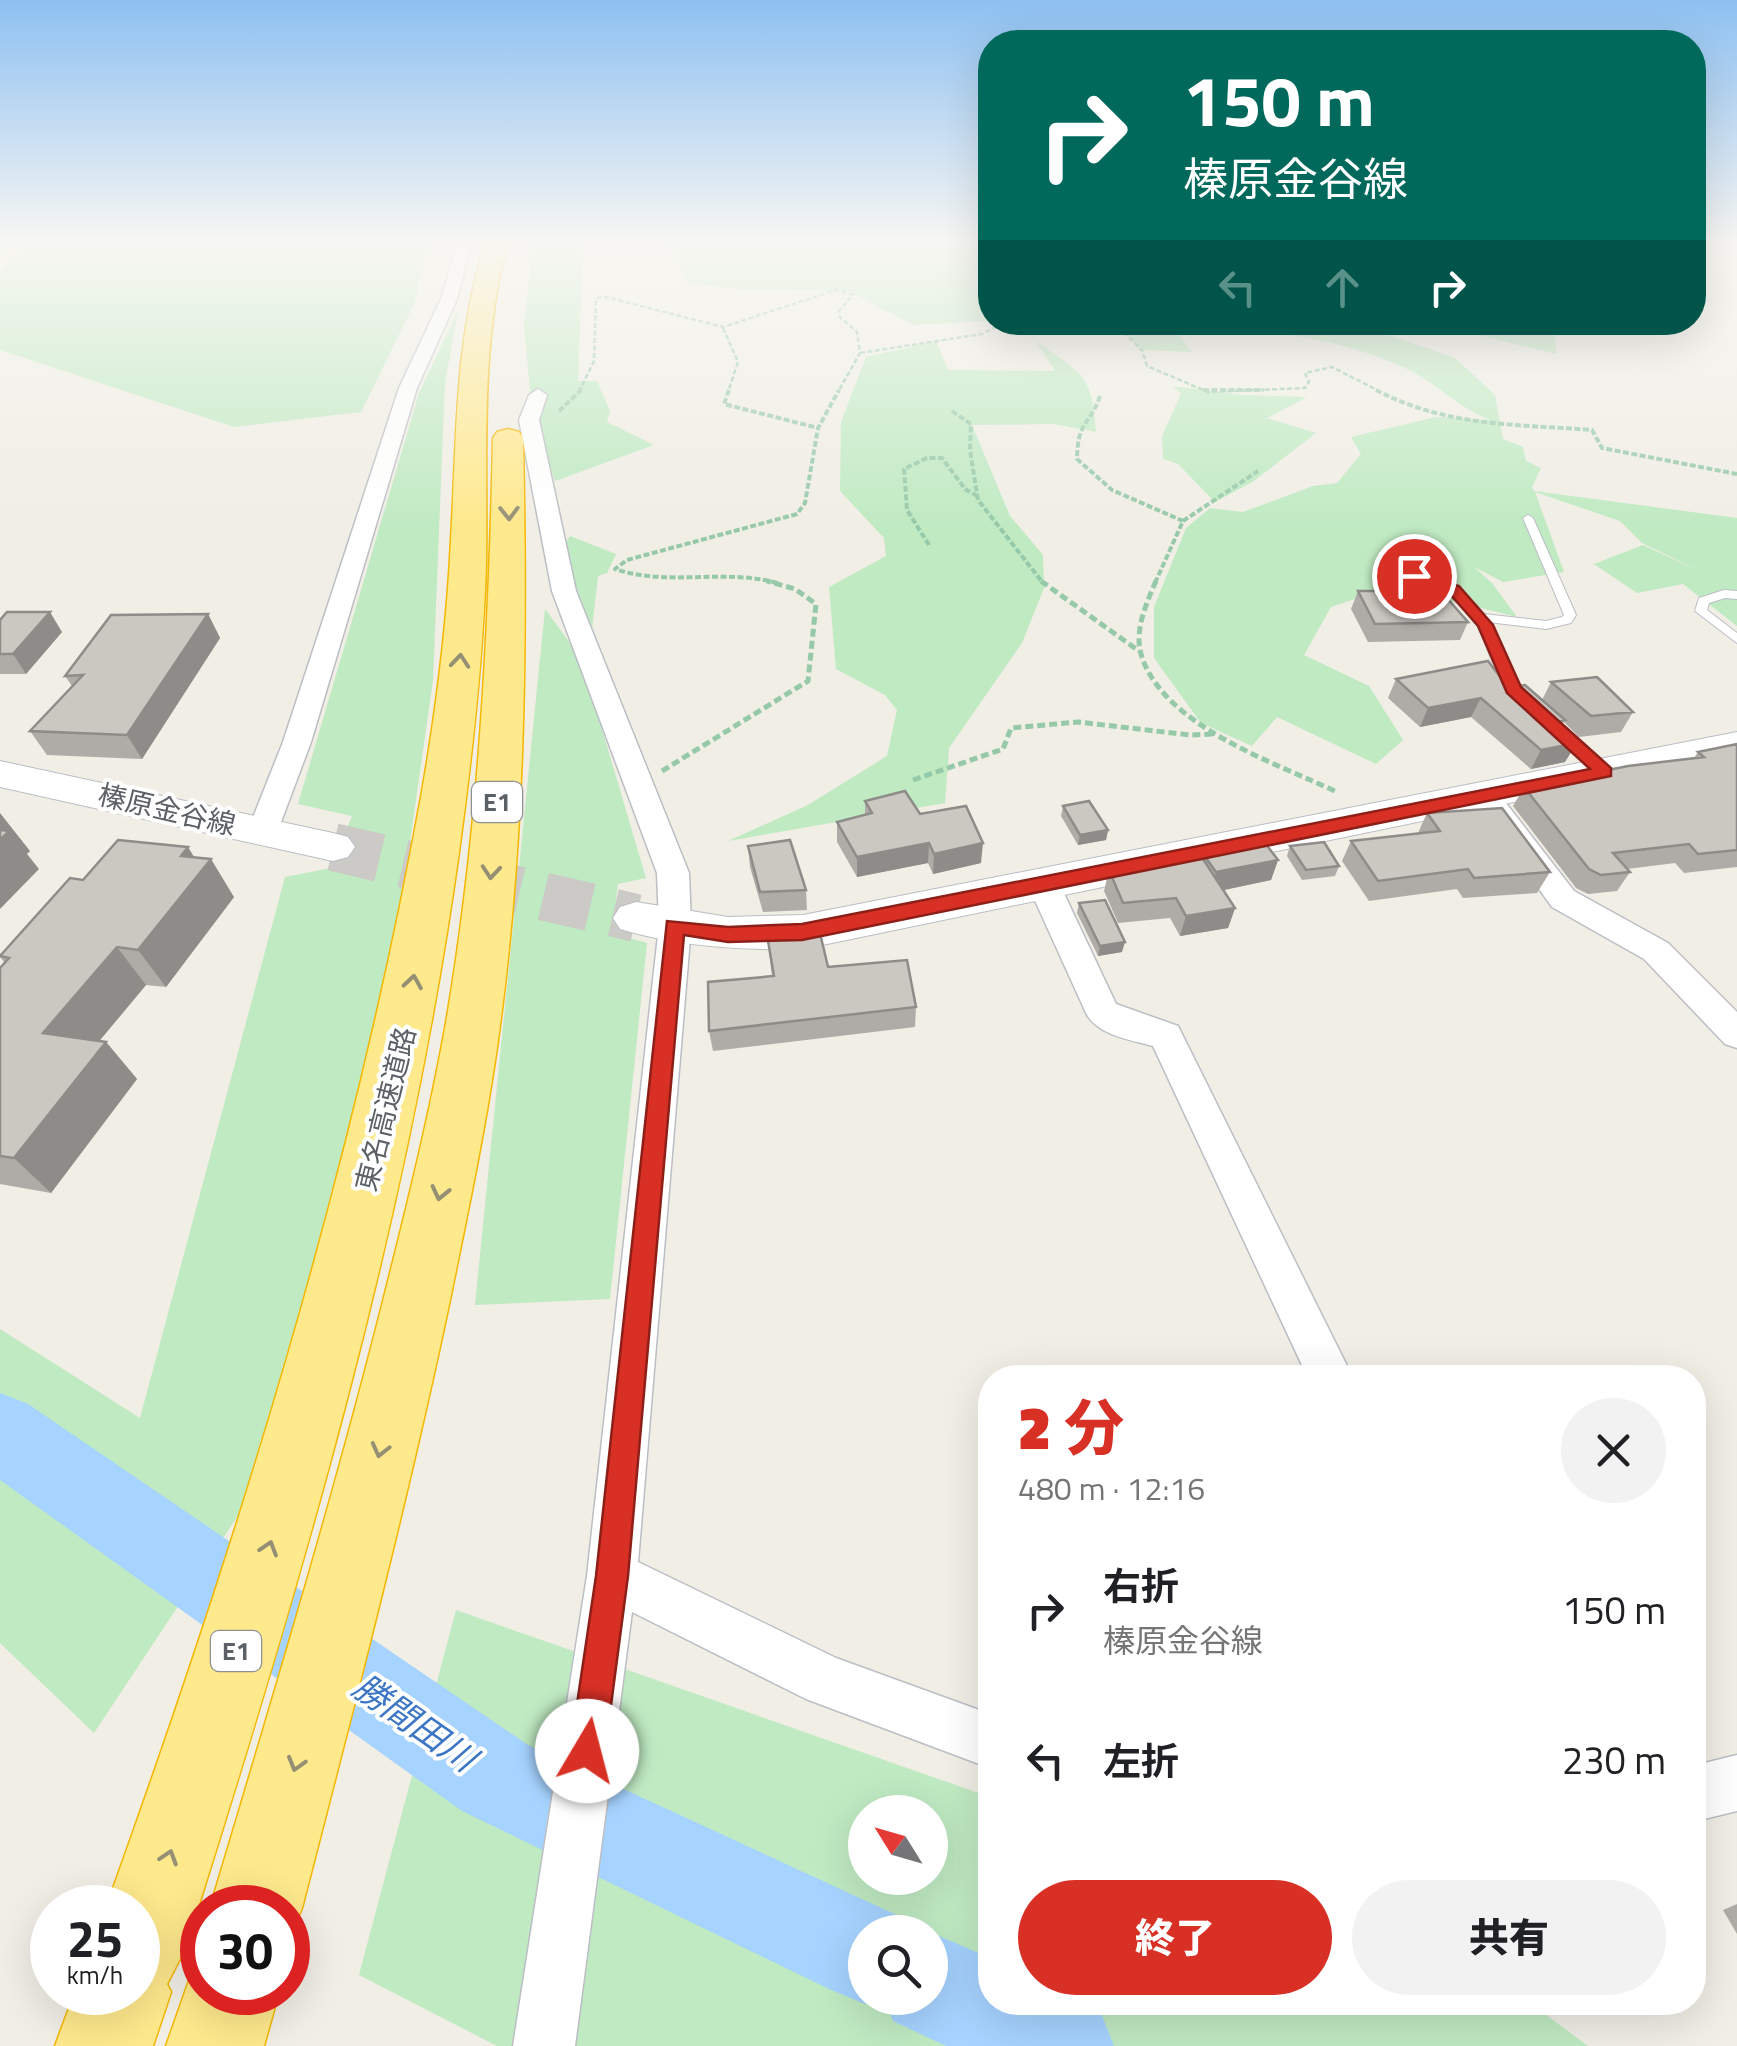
<!DOCTYPE html>
<html lang="ja">
<meta charset="utf-8">
<style>
body{margin:0;font-family:"Titillium Web","Noto Sans JP",sans-serif;background:#f2f2f2;color:#202124;height:100vh;display:flex;flex-direction:column;font-size:38px;white-space:nowrap}
*{box-sizing:border-box;margin:0}
p{font-size:32px;color:#757577}
.icon{flex:none;width:55px;height:55px;fill:none;stroke:currentColor;stroke-width:2;stroke-linecap:round;stroke-linejoin:round}
.map{position:relative;flex:1;overflow:hidden}
.sheet{position:absolute;left:978px;top:1365px;width:728px;height:650px;display:flex;flex-direction:column;background:#fff;border-radius:40px;box-shadow:0 10px 40px #0002}
.sheet>*{flex:none}
.guide{position:absolute;left:978px;top:30px;width:728px;height:305px;border-radius:40px;box-shadow:0 10px 40px #0002;background:#00695c;color:#fff;overflow:hidden}
.needle{width:65px;rotate:307deg}
.fabs{position:absolute;left:848px;top:1795px;display:grid;gap:20px}
.fabs a{display:grid;place-items:center;width:100px;height:100px;border-radius:50%;background:#fff;box-shadow:0 10px 40px #0002;font-size:50px}
.speed{position:absolute;left:30px;top:1885px;display:flex;gap:20px;font-size:50px;font-weight:700;text-align:center}
.speed>*{display:grid;place-content:center;width:130px;height:130px;border-radius:50%;background:#fff;box-shadow:0 10px 40px #0002;line-height:1}
.speed small{font-size:25px;font-weight:400}
.speed .limit{border:15px solid #d22;background:#fff;color:#111}
.pin{position:absolute;display:grid;place-items:center;width:85px;height:85px;color:#fff;margin:-42px;border:5px solid #fff;border-radius:50%;box-shadow:0 2px 10px #0007}
.me{position:absolute;width:110px;margin:-55px;rotate:8deg;stroke-linejoin:round;filter:drop-shadow(0 0 8px #0008)}
.turn{display:flex;align-items:center;gap:35px;height:210px;padding:0 40px;font-size:45px}
.turn .icon{width:130px;height:130px;stroke-width:2.5}
.turn b{display:block;font-size:70px;line-height:85px}
.lanes{display:flex;align-items:center;height:95px;padding:0 40px;background:#0003;justify-content:center;gap:50px;direction:ltr}
.lanes .off{opacity:.35}
.round{display:grid;place-items:center;flex:none;width:105px;height:105px;border-radius:52px;background:#f2f2f2}
.overview{display:flex;align-items:center;justify-content:space-between;height:170px;padding:0 40px}
h1{font-size:60px;font-weight:800;line-height:75px;color:#d93025}
.primary-button{display:flex;gap:20px;margin-top:auto;padding:20px 40px}
.primary-button a{flex:1;height:115px;border-radius:60px;background:#d93025;color:#fff;font-size:40px;font-weight:800;line-height:115px;text-align:center}
.primary-button a+a{background:#f2f2f2;color:#202124}
ul{padding:0;list-style:none}
li{display:flex;align-items:center;gap:30px;height:150px;padding:0 40px}
li div{flex:1}
li b{display:block;font-size:38px}
li em{font-style:normal}
.map>svg:first-child{display:block}
</style>
<div class="map">
<svg width="1737" height="2046" viewBox="0 0 1737 2046">
<rect width="100%" height="100%" fill="#f0eee5"/>
<path fill="#bfeac2" fill-rule="evenodd" d="M0,241H430L414,304L361,412L234,427L0,350V272L21,248L0,251Z
M533,241H583L578,381H597L610,411L607,422L654,445L555,481L532,412L524,326Z
M686,241H990V321L913,325L849,291L747,290L688,283L668,245Z
M459,308L445,382L433,680L391,976L253,1493L94,1733L0,1643V1329L140,1418L285,877L331,868L352,816L298,804L419,393Z
M1116,323H1171L1192,352L1142,350Z
M1191,323H1354L1455,358L1495,395L1503,439L1523,447L1526,461L1541,468L1532,487L1534,491L1737,518V626L1683,584L1637,593L1594,564L1643,545L1708,575L1642,543L1620,521L1535,492L1564,572L1503,582L1474,567L1492,583L1517,617L1393,586L1331,607L1304,655L1369,686L1403,740L1376,764L1277,717L1252,746L1201,723L1154,658V607L1186,528L1210,508L1243,512L1313,486L1337,483L1361,454L1351,437L1436,417L1491,420C1459,409 1436,382 1405,368C1337,336 1264,331 1191,323Z
M1427,323H1549L1555,335L1556,354Z
M936,341L948,370L1055,371L1036,341C1082,374 1092,372 1096,432L1054,424L972,425L1010,516L1043,555L1044,588L1022,643L949,748L945,803L728,841L808,805L887,756L897,710L885,695L836,669L829,587L886,556L884,538L840,491L841,422L866,357Z
M1173,386L1242,395L1307,397L1267,418L1316,433L1254,481L1215,502L1178,464L1163,459L1162,436L1181,394Z
M570,536L616,554L607,573L598,576L592,629L573,594L564,545Z
M545,609L581,658L646,878L618,884L612,933L647,943L610,1299L475,1305Z
M456,1610L990,1797V2002L1530,2003L1588,2046H497L359,1975ZM865,1812H930V1878H865ZM865,1932H930V1998H865Z"/>
<g fill="none" stroke-linecap="round" stroke-linejoin="round">
<path fill="#a6d3ff" fill-rule="evenodd" d="M0,1393L28,1404L528,1745L901,1917L908,1932H865V1998H881L865,2004L829,1989L462,1811L0,1480Z
M930,1932L990,1958V2002H1086L1099,2008L1114,2046H946L893,2021L884,1998H930Z"/>
<path stroke="#cbcac6" stroke-width="48" stroke-dasharray="48 24" stroke-linecap="butt" d="M333,847L636,918"/>
<defs>
<path id="lane" d="M1528,515L1533,518L1576,615L1571,623L1546,629L1488,622L1512,675L1532,702L1525,706C1490,687 1490,633 1464,605C1448,588 1427,587 1408,577L1414,574C1444,581 1465,588 1484,614L1546,621L1562,617L1564,615L1523,518Z
M1724,590L1737,591V599L1725,598L1709,603L1707,610L1737,633V643L1695,611L1699,598Z
M1560,728L1609,769V775H1599L1555,735L1553,732Z"/>
<path id="street" d="M458,241H472L457,299L417,388L311,742L278,830L274,837H252L248,830L283,742L399,388L441,299Z
M538,389L547,395L539,420L576,591L689,873L691,926L638,1562L836,1658L990,1714V1768L806,1699L632,1612L575,2046H513L587,1576L659,926L657,873L552,591L519,420L529,395Z
M1485,786L1495,789L1574,891L1668,943L1737,1012V1048L1725,1044L1644,959L1552,907L1471,795L1475,789Z
M1043,872L1054,875L1059,883L1116,1004L1178,1026L1353,1378H1308L1153,1046C1131,1040 1097,1035 1086,1013L1027,883L1032,875Z
M1737,1755V1811L1692,1822V1766Z"/>
<path id="secondary" d="M1737,732V756L803,949C740,950 680,947 620,929L613,918L620,907L636,902L728,917L803,915Z
M0,761L333,833L348,837L355,847L348,857L333,861L0,787Z"/>
<path id="highway" d="M486,241H508C479,348 488,455 486,564C483,661 472,756 459,852C407,1227 299,1589 185,1949L167,1984L171,1992L153,2046H55L75,1992H138V1908H106C237,1544 352,1178 421,797C436,712 447,626 451,540C457,439 454,339 486,241Z
M508,429L519,432L523,438C527,631 526,826 501,1018C489,1113 469,1206 450,1300C407,1504 354,1706 302,1908L288,1941V1908H210C270,1707 331,1507 382,1305C406,1210 430,1114 447,1017C479,826 489,632 493,438L497,432Z
M202,1956V1992H279L264,2046H166L197,1958Z"/>
</defs>
<use href="#lane" stroke="#bcbec5" stroke-width="2"/>
<use href="#street" stroke="#bcbec5" stroke-width="3"/>
<use href="#secondary" stroke="#babdc4" stroke-width="2"/>
<use href="#highway" stroke="#f5b700" stroke-width="3"/>
<path stroke="#96c9a8" stroke-width="2.5" stroke-dasharray="5 2.5" stroke-linecap="butt" d="M1113,322L1142,350L1147,366L1208,392L1305,388L1309,382L1305,373L1332,367L1381,392
M723,328L738,362L728,392
M860,353L982,334L1005,322
M579,392L594,361L596,299L602,296L723,327L836,290L853,295L839,311L840,317L857,332L860,353L838,392"/>
<path stroke="#96c9a8" stroke-width="4" stroke-dasharray="6 2.5" stroke-linecap="butt" d="M729,390L724,404L818,428
M1203,390H1264
M1376,390C1447,427 1514,424 1592,430L1602,448L1737,474
M1100,396C1090,426 1078,418 1077,459L1112,490L1183,521
M559,411L581,390
M952,411L971,424L970,450L978,500L1043,583
M929,545L907,510L904,469L927,458H942L965,489L977,496
M777,583C724,568 669,587 615,569L627,560L797,514L805,503L818,428L839,390
M1155,583L1183,521L1258,471"/>
<path stroke="#96c9a8" stroke-width="5" stroke-dasharray="8 4" stroke-linecap="butt" d="M1041,581L1139,651
M1156,581C1147,602 1134,630 1141,654C1162,726 1276,763 1337,792
M662,771L808,681L816,604L795,589L767,581
M913,780L1003,749L1011,728L1078,722L1190,735L1214,734"/>
<use href="#lane" fill="#fff" fill-rule="evenodd"/>
<use href="#street" fill="#fff" fill-rule="evenodd"/>
<use href="#secondary" fill="#fff" fill-rule="evenodd"/>
<use href="#highway" fill="#ffe98d" fill-rule="evenodd"/>
</g>
<path fill="#afaca7" d="M1389,583L1468,622L1460,640L1368,642L1351,609L1358,591H1386Z
M208,614L220,638L142,759L47,755L30,731L72,686L65,676Z
M0,620L62,632L26,674H0Z
M1396,679L1508,687L1542,700L1551,682L1633,712L1621,732L1579,737L1564,722L1560,729L1565,762L1531,769L1471,717L1420,727L1388,698Z
M1737,744V867L1684,873L1675,863L1627,869L1630,872L1617,891L1588,894L1576,888L1513,806L1524,787L1571,780L1573,777L1694,758L1698,752Z
M865,801L920,814L981,863L933,874L928,863L857,877L837,842V822L865,815Z
M1063,806L1108,830L1106,840L1078,845L1061,816Z
M1427,813L1550,872L1537,893L1463,898L1457,889L1369,901L1342,861L1351,841L1418,833Z
M748,846L806,890L807,910L763,912L750,867Z
M1290,846L1339,866L1335,876L1302,880L1287,856Z
M1201,851L1278,860L1271,880L1223,890L1235,908L1228,928L1180,936L1170,918L1118,923L1104,891L1109,870L1199,859Z
M194,857L234,897L166,987L146,985L99,1041L106,1042L137,1079L51,1193L0,1184V968L5,963L0,957L83,880Z
M1079,903L1122,952L1098,956L1077,913Z
M767,935L828,967L916,1007L915,1027L713,1051L709,1031L772,976Z
M1737,1904V1934L1723,1910Z"/>
<path fill="#8e8c88" d="M50,612L62,632L26,674L13,654Z
M208,614L220,638L142,759L127,735Z
M1481,698L1471,717L1420,727L1428,708Z
M1577,743L1565,762L1531,769L1541,750Z
M0,813L30,851L27,854L39,869L0,909Z
M1108,830L1106,840L1078,845L1080,835Z
M929,843L928,863L857,877V857Z
M983,843L981,863L933,874L934,854Z
M188,847L202,870L211,859L234,897L166,987L138,950L181,856Z
M1278,860L1271,880L1210,893L1216,872Z
M1235,908L1228,928L1180,936L1186,916Z
M1125,942L1122,952L1098,956L1100,946Z
M117,947L146,985L76,1069L43,1033Z
M106,1042L137,1079L51,1193L14,1158Z"/>
<path fill="#cbc8c2" stroke="#8e8c88" stroke-width="2.5" d="M1431,580L1468,622L1375,624L1358,591H1395L1389,583Z
M7,612H50L13,654H0V620Z
M208,614L127,735L30,731L83,675L65,676L111,615Z
M1488,661L1508,687L1525,685L1565,720L1551,722L1577,743L1541,750L1481,698L1428,708L1396,679Z
M1597,677L1633,712L1591,716L1551,682Z
M1737,744V850L1698,854L1689,844L1613,853L1630,872L1601,875L1589,869L1524,787L1576,780L1573,777L1628,766L1704,757L1698,752Z
M905,791L920,814L966,806L983,843L934,854L929,843L857,857L837,822L872,813L865,801Z
M1089,801L1108,830L1080,835L1063,806Z
M1502,808L1550,872L1474,878L1468,869L1378,881L1351,841L1440,831L1427,813Z
M0,830L9,831L0,840Z
M1262,839L1278,860L1216,872L1201,851Z
M118,840L188,847L181,856L211,859L138,950L117,947L43,1033L106,1042L14,1158L0,1156V968L9,958L0,956L70,878L83,880Z
M790,840L806,890L760,892L748,846Z
M1324,842L1339,866L1306,870L1290,846Z
M1203,859L1235,908L1186,916L1176,898L1123,903L1109,870L1130,866Z
M1105,900L1125,942L1100,946L1079,903Z
M819,929L828,967L907,960L916,1007L709,1031L708,982L774,976L767,935Z"/>
<defs><path id="oneway-chevron" d="M-2-3.5L2.5 0L-2 3.5" fill="none" stroke-width="1.6" stroke-linecap="round" stroke-linejoin="round" transform="scale(2.5)"/></defs>
<g stroke="#959074">
<use href="#oneway-chevron" transform="translate(509 513) rotate(89)"/>
<use href="#oneway-chevron" transform="translate(460 661) rotate(-85)"/>
<use href="#oneway-chevron" transform="translate(491 872) rotate(95)"/>
<use href="#oneway-chevron" transform="translate(413 982) rotate(-81)"/>
<use href="#oneway-chevron" transform="translate(440 1193) rotate(103)"/>
<use href="#oneway-chevron" transform="translate(380 1450) rotate(104)"/>
<use href="#oneway-chevron" transform="translate(269 1548) rotate(-73)"/>
<use href="#oneway-chevron" transform="translate(296 1764) rotate(106)"/>
<use href="#oneway-chevron" transform="translate(169 1857) rotate(-72)"/>
</g>
<linearGradient id="sky" x2="0" y2="1"><stop stop-color="#8dc0f1"/><stop offset="0.46" stop-color="#f8f7f3"/><stop offset="1" stop-color="#f8f7f3" stop-opacity="0"/></linearGradient>
<rect width="1737" height="528" fill="url(#sky)"/>
<path fill="#d93025" stroke="#8d1f18" stroke-width="2.5" d="M1414,572L1459,586L1493,625L1521,687L1611,768V776L802,940L728,942L684,935L628,1576L605,1751L600,1764L587,1769L575,1764L570,1751L596,1576L667,921L728,927L802,924L1590,769L1507,693L1478,626L1464,610L1448,592L1409,580L1406,576Z"/>
<g text-anchor="middle" dominant-baseline="central" stroke-width="8" stroke-linejoin="round" paint-order="stroke">
<g fill="#fff" stroke="#8d9095" stroke-width="2.5">
<rect x="472" y="782" width="50" height="40" rx="8"/>
<rect x="211" y="1631" width="50" height="40" rx="8"/>
</g>
<g font-size="25" font-weight="bold" fill="#5c6067">
<text x="497" y="802">E1</text>
<text x="236" y="1651">E1</text>
</g>
<g font-size="28" fill="#5c6067" stroke="#fff">
<text transform="translate(167 809) rotate(13)">榛原金谷線</text>
<text transform="translate(385 1109) rotate(-76)">東名高速道路</text>
</g>
<g font-size="35" font-style="italic" fill="#3c76c5" stroke="#fff">
<text transform="translate(415 1722) rotate(35)">勝間田川</text>
</g>
</g>
</svg>
<div class="fabs">
<a><svg class="needle" viewBox="-14 -14 28 28"><path d="M0-13l5 13h-10z" fill="#e53935"/><path d="M0 13l5-13h-10z" fill="#757577"/></svg></a>
<a><svg class="icon" aria-label="search" viewBox="0 0 24 24"><circle cx="10" cy="10" r="6"/><path d="M15 15l6 6"/></svg></a>
</div>
<div class="speed"><div>25<small>km/h</small></div><div class="limit">30</div></div>
<div class="pin" style="left:1414px;top:576px;background:#d93025"><svg class="icon" aria-label="arrive" viewBox="0 0 24 24"><path d="M6 21V4h12l-3 4 3 4H6"/></svg></div>
<svg class="me" style="left:587px;top:1751px" viewBox="-20 -20 40 40"><circle r="19" fill="#fff"/><path d="M0-13L10 11 0 6-10 11z" fill="#d93025"/></svg>
<div class="guide">
<div class="turn"><svg class="icon" aria-label="right" viewBox="0 0 24 24"><path d="M7 20v-9h11M14 6l5 5-5 5"/></svg><div><b>150 m</b>榛原金谷線</div></div>
<div class="lanes"><svg class="icon off" aria-label="left" viewBox="0 0 24 24"><path d="M17 20v-9H6M10 6l-5 5 5 5"/></svg><svg class="icon off" aria-label="ahead" viewBox="0 0 24 24"><path d="M12 20V5M6 11l6-6 6 6"/></svg><svg class="icon" aria-label="right" viewBox="0 0 24 24"><path d="M7 20v-9h11M14 6l5 5-5 5"/></svg></div>
</div>
<section class="sheet">
<div class="overview"><div><h1>2 分</h1><p>480 m · 12:16</p></div><a class="round"><svg class="icon" aria-label="close" viewBox="0 0 24 24"><path d="M6 6l12 12M18 6L6 18"/></svg></a></div>
<ul>
<li><svg class="icon" aria-label="right" viewBox="0 0 24 24"><path d="M7 20v-9h11M14 6l5 5-5 5"/></svg><div><b>右折</b><p>榛原金谷線</p></div><em>150 m</em></li>
<li><svg class="icon" aria-label="left" viewBox="0 0 24 24"><path d="M17 20v-9H6M10 6l-5 5 5 5"/></svg><div><b>左折</b></div><em>230 m</em></li>
</ul>
<div class="primary-button"><a>終了</a><a>共有</a></div>
</section>
</div>
